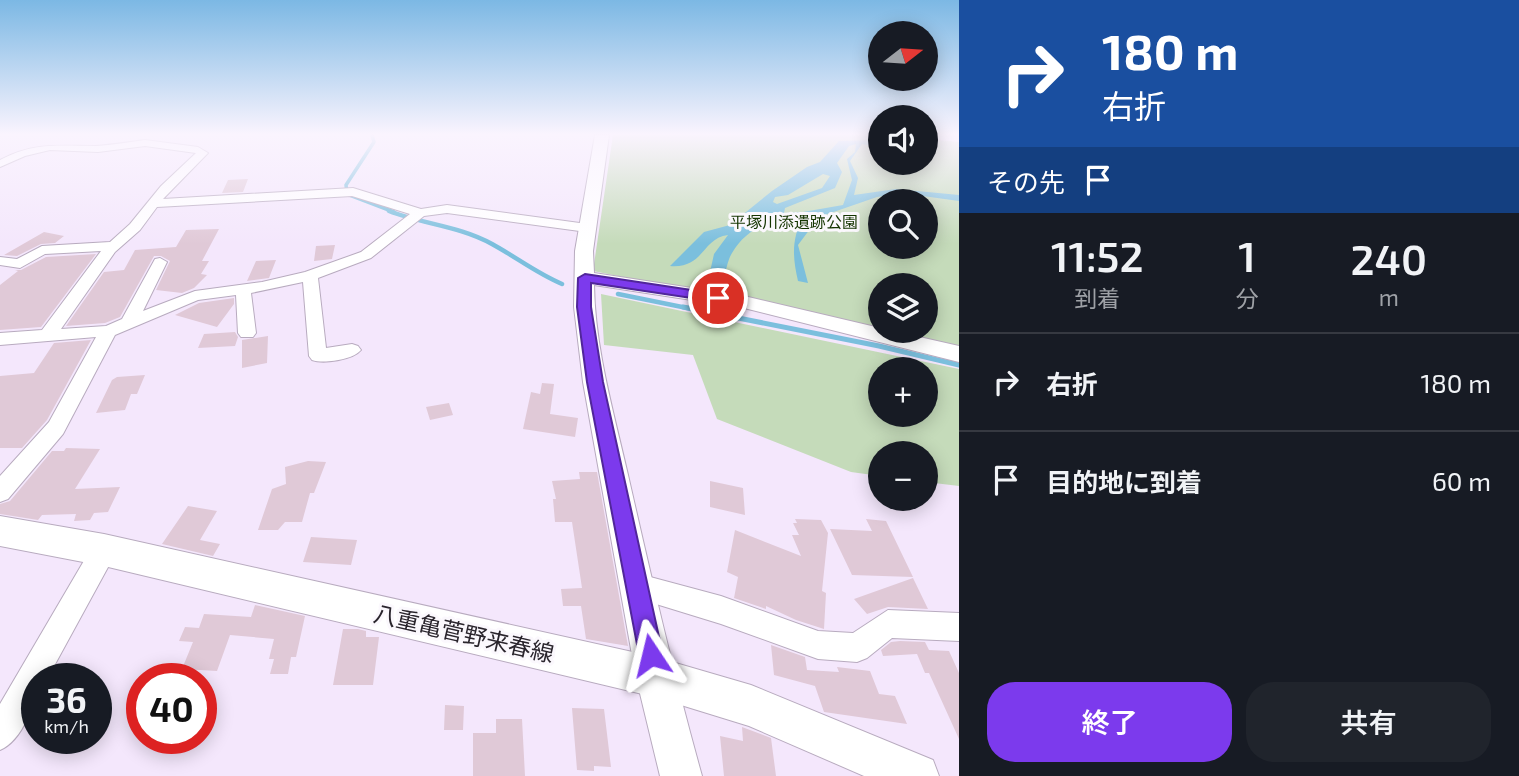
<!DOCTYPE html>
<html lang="ja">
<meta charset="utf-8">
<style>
body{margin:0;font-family:"Exo 2","Noto Sans JP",sans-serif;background:#20242c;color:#f1f3f6;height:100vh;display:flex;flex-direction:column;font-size:26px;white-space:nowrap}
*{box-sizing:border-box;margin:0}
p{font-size:23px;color:#9ea1a6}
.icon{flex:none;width:38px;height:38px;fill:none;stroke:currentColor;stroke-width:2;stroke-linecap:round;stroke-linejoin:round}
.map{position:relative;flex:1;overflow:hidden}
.panel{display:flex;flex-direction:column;background:#171b24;width:560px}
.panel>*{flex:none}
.guide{background:#1a4fa0;color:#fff;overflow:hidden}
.needle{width:46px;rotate:73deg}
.controls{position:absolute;left:868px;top:21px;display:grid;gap:14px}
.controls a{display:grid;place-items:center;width:70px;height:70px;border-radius:50%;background:#171b24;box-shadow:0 4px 18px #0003;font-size:35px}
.speed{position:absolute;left:21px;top:663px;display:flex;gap:14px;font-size:35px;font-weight:700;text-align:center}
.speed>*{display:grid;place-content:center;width:91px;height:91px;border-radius:50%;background:#171b24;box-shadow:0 4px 18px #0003;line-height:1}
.speed small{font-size:18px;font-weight:400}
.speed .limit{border:10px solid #d22;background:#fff;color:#111}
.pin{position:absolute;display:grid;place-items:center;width:60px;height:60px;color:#fff;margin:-30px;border:4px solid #fff;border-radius:50%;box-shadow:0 2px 7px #0007}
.me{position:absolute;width:77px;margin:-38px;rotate:350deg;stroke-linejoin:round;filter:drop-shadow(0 0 5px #0008)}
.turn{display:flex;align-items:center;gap:24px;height:147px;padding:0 28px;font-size:32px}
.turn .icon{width:91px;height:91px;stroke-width:2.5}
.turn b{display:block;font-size:49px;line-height:60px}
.then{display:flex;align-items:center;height:66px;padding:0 28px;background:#0003;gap:14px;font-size:26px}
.eta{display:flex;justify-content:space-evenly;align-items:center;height:119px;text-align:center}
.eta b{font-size:42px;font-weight:600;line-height:49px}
.action{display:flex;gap:14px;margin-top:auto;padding:14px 28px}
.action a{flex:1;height:80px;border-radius:28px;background:#7c3aed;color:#fff;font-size:28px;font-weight:600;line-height:80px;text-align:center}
.action a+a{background:#20242c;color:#f1f3f6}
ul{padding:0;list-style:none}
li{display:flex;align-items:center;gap:21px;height:98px;padding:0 28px;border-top:2px solid #363941}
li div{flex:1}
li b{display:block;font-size:26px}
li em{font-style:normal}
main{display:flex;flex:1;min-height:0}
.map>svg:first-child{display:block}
</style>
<main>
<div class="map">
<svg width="959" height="776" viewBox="0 0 959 776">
<rect width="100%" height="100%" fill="#f4e7fc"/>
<path fill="#c5dbba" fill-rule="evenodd" d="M613,135H880V163H926V139L959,142V346L892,331H926V285H880V328L593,271ZM880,201H926V247H880Z
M601,294L959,369V486L926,482V453H880V476L851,472L717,419L693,355L604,345ZM880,369H926V415H880Z"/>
<path fill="#7bbfdd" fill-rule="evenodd" d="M880,140V148L862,144L850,161L858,178L854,195L896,189L959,195V201L901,193L877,197L819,217L798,245L808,283L798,281C792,255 792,239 803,216C775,217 747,227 732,253C725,265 729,271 718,282L710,272L714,254L728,235C702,238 704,269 670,266L704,232L730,225L772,191L807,167L820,162L839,141ZM856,144L855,152L847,159L852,180L843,205L803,212L784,213L785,208L835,188L842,172L837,163L849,146ZM823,174L830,176L822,188L777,204L773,202L775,197L788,195Z"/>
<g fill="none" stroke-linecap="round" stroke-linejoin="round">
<path stroke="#7bbfdd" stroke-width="3.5" d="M372,135L374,142L346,185L347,194L394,212"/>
<path stroke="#7bbfdd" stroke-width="4.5" d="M389,211C422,224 460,226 492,244C516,257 536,273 562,284
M618,294L692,309"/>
<path stroke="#7bbfdd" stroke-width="5" d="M683,307L879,346L959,365"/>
</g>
<path fill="#e0c9d7" d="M248,179L243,192L222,193L228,180Z
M219,229L202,261H209L201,274L207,275L194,288L182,293L156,290L170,261L161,256H154L120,317L105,323L66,326L104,272L124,270L135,250L176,247L186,230Z
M44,232L64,236L55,243L41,244L17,256L4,255Z
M335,245L332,259L314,261L316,246Z
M96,254L41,327L0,330V285L18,271L15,270H21L46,257Z
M276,260L269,278L247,281L256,261Z
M234,298V304L217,327L175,315L199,303Z
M235,332L238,337L235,346L198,348L204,334Z
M268,336L267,363L242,368V340Z
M91,340L47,420L22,448H0V376L34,373L54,343Z
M145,375L137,394H131L125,410L96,413L112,380L117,377Z
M542,383L554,384L550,414L578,418L575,437L523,429L531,392L540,394Z
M449,403L453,415L430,420L426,407Z
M66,448L100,449L75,489L120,487L108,512L94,513L90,520L74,521L76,514L42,515L38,520L0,514V504L10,501L52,451H64Z
M308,461L326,462L314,493H310L302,522H285L278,530H258L272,489L286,484L285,467Z
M579,472H597L628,646L586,639L581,606H563L561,589L582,588L572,522H555L553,499H556L552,481L580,479Z
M710,481L743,488L745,515L710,507Z
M188,506L217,511L200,540L220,544L213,556L162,544Z
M795,519L821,520L828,533L822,591L826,593L824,629L796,620L766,606V609L734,598L738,577L727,572L735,530L801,556L792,535H799L793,523H797Z
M866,519L886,521L913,577L852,575L830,529L872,531Z
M311,537L357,540L351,565L303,562Z
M913,578L928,609L888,607L867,614L854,599Z
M255,605L305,616L296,657H291L288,674H270L274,659H269L274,639L230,635L217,671L182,669L193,642L179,641L185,627L199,628L204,614L251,617Z
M343,629H358L366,631V637H379L373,685H333Z
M900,641L925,642L929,650L949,651L959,673V739L929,673H925L917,654L883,656L881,650L891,642Z
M771,645L805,657L807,670L839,672L837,667L870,671L879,694L895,696L907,724L824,712L815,686L774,675Z
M445,705L464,706L463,730H444Z
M572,708L604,709L611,767L594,766V771L577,770Z
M496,719H522L525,776H473V733H496Z
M742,727L771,738L776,776H724L720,736L743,741Z"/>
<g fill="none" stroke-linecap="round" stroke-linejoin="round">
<defs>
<path id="minor" d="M145,140L198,147L208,153L163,199L353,188L421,209L447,205L587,224L594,228L587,232L447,213L424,216L371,258L318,278L326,348L352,344L358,346L361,350C353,360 323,364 312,360L309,356L303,282L251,293L256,333L253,337H241L238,333L236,295L198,300L115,335L63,434L8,499L0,502V476L49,422L96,337L0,345V333L42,330L101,251L45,254L20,268L0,265V257L17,259L42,246L110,242L130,224L161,186L196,153L145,146L98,152L50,150L25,156L0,167V160C35,142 58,146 96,146C112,145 129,142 145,140ZM352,196L410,214L361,252L305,272L262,282L195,291L143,311L167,262L160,258L155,259L122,319L106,326L61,329L115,252L140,230L157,207Z
M104,538L113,542L116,550L113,558L47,679H37C37,702 22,741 0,750V704L95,542Z
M639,574L721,596L818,631L853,633L888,610L959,613V641L892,638L867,658L857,662L818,659L721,624L630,596L626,587L630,578Z"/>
<path id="tertiary" d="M595,135H609L593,251L594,273L744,296L880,328V331H893L959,346V362L744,308L594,285C595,349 614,413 628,475C651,576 674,676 702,776H660L636,677L583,382L574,307L575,251Z"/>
<path id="secondary" d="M0,516L104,534L655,657L751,685L933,760L939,776H864L749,726L655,697L104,566L0,546Z"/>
</defs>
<use href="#minor" stroke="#b8abbf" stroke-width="2"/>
<use href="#tertiary" stroke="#b8abbf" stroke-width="2"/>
<use href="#secondary" stroke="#b8abbf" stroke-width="2"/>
<use href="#minor" fill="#fff" fill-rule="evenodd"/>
<use href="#tertiary" fill="#fff" fill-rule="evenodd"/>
<use href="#secondary" fill="#fff" fill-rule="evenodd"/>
</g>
<linearGradient id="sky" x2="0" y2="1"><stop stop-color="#7cb8e4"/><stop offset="0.55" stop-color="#faf4fe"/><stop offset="1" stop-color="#faf4fe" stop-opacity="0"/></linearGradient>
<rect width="959" height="244" fill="url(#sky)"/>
<path fill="#7c3aed" stroke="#51269a" stroke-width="2" d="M585,274L718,294L724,298L718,302L591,283V307L603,382L663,655L659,663L651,667L643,663L639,655L587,382L577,307L578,278Z"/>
<g text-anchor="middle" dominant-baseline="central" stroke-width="6" stroke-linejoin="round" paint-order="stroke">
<g font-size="16" fill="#143400" stroke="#fbf8fd">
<text x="794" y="221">平塚川添遺跡公園</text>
</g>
<g font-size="23" fill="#2a252d" stroke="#fbf8fd">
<text transform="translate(464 633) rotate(13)">八重亀菅野来春線</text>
</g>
</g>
</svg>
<div class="controls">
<a><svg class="needle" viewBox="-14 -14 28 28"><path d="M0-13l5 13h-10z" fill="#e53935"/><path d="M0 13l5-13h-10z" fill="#9ea1a6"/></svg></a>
<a><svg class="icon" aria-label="sound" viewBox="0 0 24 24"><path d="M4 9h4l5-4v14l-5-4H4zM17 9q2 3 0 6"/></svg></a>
<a><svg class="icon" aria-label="search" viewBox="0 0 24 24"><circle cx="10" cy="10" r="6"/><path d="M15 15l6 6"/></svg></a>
<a><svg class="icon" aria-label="layers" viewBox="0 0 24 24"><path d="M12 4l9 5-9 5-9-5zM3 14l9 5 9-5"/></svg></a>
<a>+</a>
<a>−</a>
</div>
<div class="speed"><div>36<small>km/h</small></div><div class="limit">40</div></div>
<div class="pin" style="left:718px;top:298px;background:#d93025"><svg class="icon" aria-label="arrive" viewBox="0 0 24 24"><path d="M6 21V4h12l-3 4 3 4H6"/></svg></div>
<svg class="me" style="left:651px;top:655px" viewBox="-20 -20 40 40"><path d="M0-17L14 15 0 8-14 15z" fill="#7c3aed" stroke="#fff" stroke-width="4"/></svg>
</div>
<section class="panel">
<div class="guide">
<div class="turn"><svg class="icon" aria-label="right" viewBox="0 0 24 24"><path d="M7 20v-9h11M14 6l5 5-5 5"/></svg><div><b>180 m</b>右折</div></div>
<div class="then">その先<svg class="icon" aria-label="arrive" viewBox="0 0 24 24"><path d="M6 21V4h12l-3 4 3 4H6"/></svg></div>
</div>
<div class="eta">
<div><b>11:52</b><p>到着</p></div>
<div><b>1</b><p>分</p></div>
<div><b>240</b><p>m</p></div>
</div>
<ul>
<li><svg class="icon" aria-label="right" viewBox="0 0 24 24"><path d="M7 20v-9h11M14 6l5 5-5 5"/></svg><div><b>右折</b></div><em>180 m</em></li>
<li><svg class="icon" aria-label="arrive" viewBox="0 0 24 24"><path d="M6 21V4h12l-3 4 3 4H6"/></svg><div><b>目的地に到着</b></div><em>60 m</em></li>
</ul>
<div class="action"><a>終了</a><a>共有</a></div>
</section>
</main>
